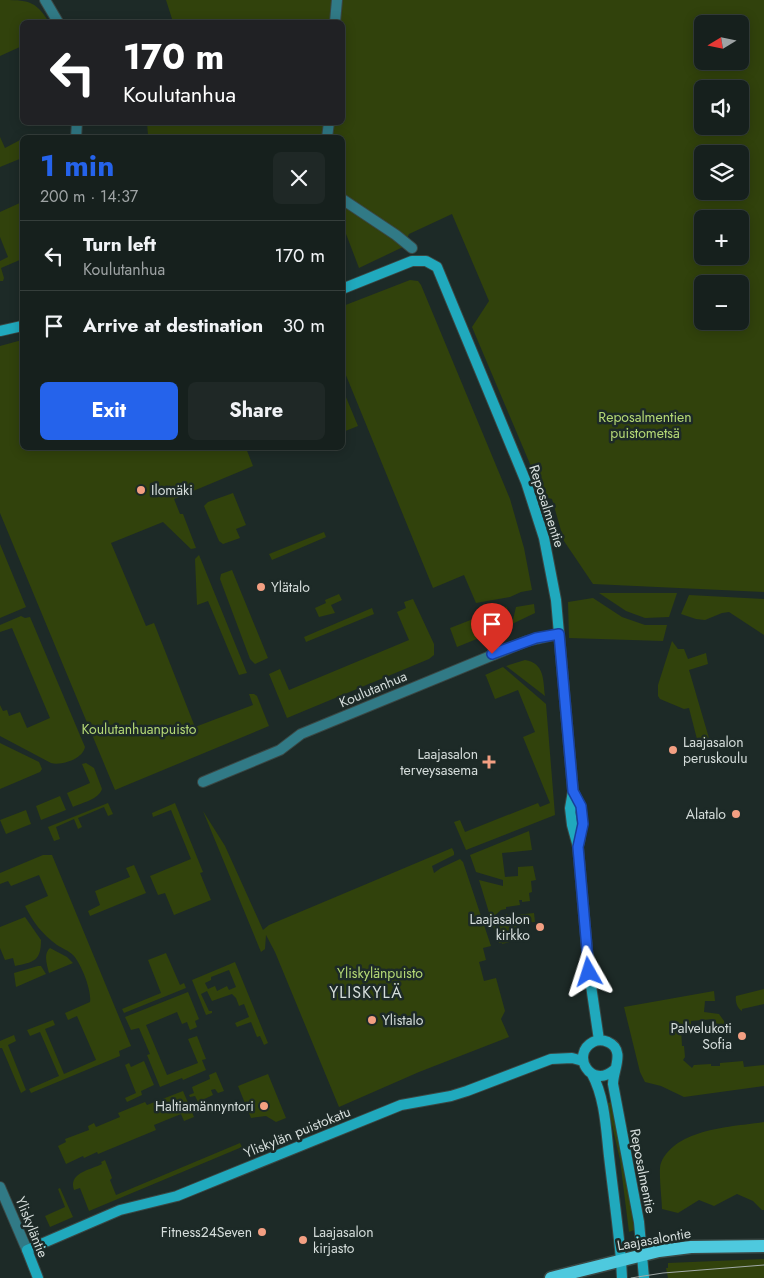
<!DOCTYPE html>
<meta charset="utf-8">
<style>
body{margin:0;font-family:Jost,sans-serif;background:#1f2826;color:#f1f3f6;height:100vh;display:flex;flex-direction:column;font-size:19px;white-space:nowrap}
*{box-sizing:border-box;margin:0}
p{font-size:16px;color:#9ea3a4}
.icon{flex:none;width:28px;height:28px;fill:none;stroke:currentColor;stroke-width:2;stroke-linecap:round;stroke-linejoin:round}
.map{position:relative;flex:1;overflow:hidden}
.panel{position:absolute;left:20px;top:135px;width:325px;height:315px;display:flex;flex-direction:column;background:#16201d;border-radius:8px;box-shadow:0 2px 12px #0003,0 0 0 1px #353e3b}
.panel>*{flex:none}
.guide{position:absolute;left:20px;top:20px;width:325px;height:105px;border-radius:8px;box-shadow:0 2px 12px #0003,0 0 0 1px #353e3b;background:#202124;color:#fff;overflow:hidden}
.needle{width:32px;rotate:260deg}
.fabs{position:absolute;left:694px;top:15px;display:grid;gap:10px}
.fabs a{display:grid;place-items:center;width:55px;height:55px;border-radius:8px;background:#16201d;box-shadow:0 2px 12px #0003,0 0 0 1px #353e3b;font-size:25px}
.pin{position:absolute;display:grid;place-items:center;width:42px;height:42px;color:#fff;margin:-51px -21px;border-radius:50% 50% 50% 0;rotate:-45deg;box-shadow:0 0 5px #0007}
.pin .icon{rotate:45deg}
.me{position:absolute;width:55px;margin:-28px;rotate:354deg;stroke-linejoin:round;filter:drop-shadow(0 0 4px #0008)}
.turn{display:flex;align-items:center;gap:18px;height:105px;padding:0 20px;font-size:22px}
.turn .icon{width:65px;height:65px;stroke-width:2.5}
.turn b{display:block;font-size:35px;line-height:42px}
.round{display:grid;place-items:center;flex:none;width:52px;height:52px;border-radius:8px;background:#1f2826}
.overview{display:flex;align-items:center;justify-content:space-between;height:85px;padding:0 20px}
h1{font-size:30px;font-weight:700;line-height:38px;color:#2563eb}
.button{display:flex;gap:10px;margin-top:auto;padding:10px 20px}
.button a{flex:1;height:58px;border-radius:8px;background:#2563eb;color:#fff;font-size:20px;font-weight:700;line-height:58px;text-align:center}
.button a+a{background:#1f2826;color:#f1f3f6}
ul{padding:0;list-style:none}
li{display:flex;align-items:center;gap:15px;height:70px;padding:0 20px;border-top:1px solid #353e3b}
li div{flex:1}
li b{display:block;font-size:19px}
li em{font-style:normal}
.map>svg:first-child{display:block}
</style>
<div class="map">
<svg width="764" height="1278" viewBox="0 0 764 1278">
<rect width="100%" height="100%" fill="#1d2a27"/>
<path fill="#31420c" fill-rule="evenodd" d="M0,0C28,0 35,0 49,22H22V46L0,56Z
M166,0H764V592L593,584L564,541L552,499L544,497L472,327L489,301L452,214L409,234L403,247L359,268L343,226L342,138H144L143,136L148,135L147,123L342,122V22H173ZM702,24H740V61H702ZM702,89H740V126H702ZM702,154H740V191H702ZM702,219H740V256H702ZM702,284H740V321H702Z
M0,137L5,148L22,139V158L0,167Z
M22,202V259L1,268L4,278L3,281H0V261L8,257L0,237V212Z
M410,280L418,281L421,285L510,499L524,548L532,590L521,592L510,597L476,603L464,575L433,588L343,368V306Z
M22,340V448H246L253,466L174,499L180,514H183L196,548L191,549L163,522L111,543L146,626L154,623L195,727L253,705L249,694H254L257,696L269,726L115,790L0,513V346Z
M343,390L358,426L343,432H342Z
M233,493L246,525L236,529L240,538L223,544L219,541L204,506L208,502Z
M324,532L326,537L272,560L269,554Z
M0,544L26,607L0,618Z
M199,555L247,673L239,675L208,601L197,605L195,559Z
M232,570L268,658L255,664L250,659L220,579L221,574Z
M599,593H677L669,617L645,618L626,611Z
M339,594L342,600L331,605L335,613L319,617L315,608L326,603L325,600Z
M689,595L764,599V635L729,612L722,613L705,620L696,619L681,614Z
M593,598L622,617L645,625H667L663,641L569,638L568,602Z
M413,599L434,644V655L429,659L287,718L269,674L280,669L289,690L409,640L397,612L406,608L404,602Z
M534,604L535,613L512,624L516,607Z
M507,607L506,627L457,647L450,628L481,616L480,612Z
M372,608L374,614L306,642L304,637Z
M21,616L25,618L30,617L85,747C83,759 61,766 51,763L0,736V705L3,711L7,710L9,716L20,712L27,728L50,718L12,628L0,632V625Z
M672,641L678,649H684L688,659L706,653L708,664L689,670L711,745L699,747L689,708L684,709L660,699L658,696V685Z
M525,660C545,663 543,681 545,696L506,666Z
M503,667L546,704L555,815L466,850L454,822L460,820L465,832L538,803L540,807L550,803L523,737L535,732L518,690L495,699L486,676L485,675Z
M0,743L39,762L42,769L40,772L0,789Z
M86,763L94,768L102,789C98,800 83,802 73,807L67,793L90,783L82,764Z
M60,796L66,810L41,820L36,806Z
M108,803L113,814L108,816L104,807L78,818L82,827L78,829L74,819L56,827L60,839L54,841L48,827Z
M175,803L203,872L200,873L211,900L174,915L165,893L158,895L150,876L191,859L171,810L153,817L152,813Z
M26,810L31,824L6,834L0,820Z
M203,811L225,846L263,930L269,925L452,848L454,852V855L432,866L434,873L441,868L460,859L463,862L491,946L483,948L486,960L479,962L484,981L496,978L505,1011L501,1019L509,1037L419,1072L339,1107L275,952L266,935L265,949L261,952Z
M529,831L532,850L502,853L505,877L518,876V867L533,866L536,880L531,881L532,892L529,893L530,901L522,902V900H519L520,905L506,907V909L501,910L491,919L479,880L503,886V880L476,872L470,855Z
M43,855H52L131,1046L119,1051L120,1056L31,1093L29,1089L59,1076L40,1032L30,1036L27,1030L53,1020L55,1025L45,1029L64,1074L96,1060L77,1016L68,1020L65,1013L90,1002C92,991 81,963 73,955C69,951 62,948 57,945C42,934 33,922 25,906L48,896L39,875L11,886L8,881L0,884V873Z
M134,865L146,893L90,916L88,911L100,905L95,891L130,877L126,868Z
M534,913L535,922L520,923V933H525V938L502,944V943H499L492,923L507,914L508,916Z
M25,917L41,940C41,962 33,962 15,966L13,958L5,960L0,948V927Z
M50,948L67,957L73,963L49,973C47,965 43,954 50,948Z
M166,953L180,985L184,983L186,988L124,1013L122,1009L161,993L148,960Z
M235,962L268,1043L264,1045L260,1036L257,1037L251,1022L237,1027L235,1023L249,1017L244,1004L239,1006L236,998L232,994L212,1001L207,991L201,994L209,1011H212V1013L206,1015L192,980ZM229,970L236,987L229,990L227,986L217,991L215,986L208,989L205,983L211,980V977Z
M38,966H41L46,974L16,987L14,973Z
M764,989V1004L742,1009V1011C737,1008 735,1001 736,996Z
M714,991L715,1001H705L704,1012L719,1014L724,1021V1025H714L713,1019L691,1021V1028L681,1029L682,1046H684L685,1057L683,1060L692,1068L694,1065L711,1064V1066H720V1063L743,1061L744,1067L764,1065V1086L684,1097L661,1086L645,1082L640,1072L624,1007Z
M188,992L199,1019L195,1021L197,1027L190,1030L187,1022L182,1024L177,1012L146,1025L167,1075L198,1063L188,1039L197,1036L206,1059L202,1060L206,1070L183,1080L182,1078L160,1087L147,1055L150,1054L139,1028L131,1030L125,1017Z
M14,1035L16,1041L8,1045L26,1090L21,1093L2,1048H0V1041Z
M144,1061L154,1085L141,1091L142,1095L127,1102L125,1098L136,1093L125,1065L129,1063L131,1067Z
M216,1072L224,1091L218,1093L215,1089L211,1090L213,1095L198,1102L195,1096L190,1097L189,1095L194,1093L192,1087L210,1079L209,1075Z
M268,1074L286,1118L276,1122L266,1116L251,1118L238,1086Z
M183,1091L194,1117L184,1121L181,1114L154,1125L156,1130L98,1154L97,1152L84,1158L83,1156L66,1164L58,1146L66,1142L65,1139L89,1130L88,1126L94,1123L96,1127L120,1117L118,1113L145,1102L147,1105Z
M613,1102L628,1182L634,1230L629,1232L620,1160L608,1107L607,1103Z
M764,1122V1210H762L753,1201L737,1194L714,1206L699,1200L678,1213L662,1209C662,1200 658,1169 661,1163C676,1128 732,1127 764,1122Z
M240,1143L242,1147L89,1211L80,1188L74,1190C68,1173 90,1170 102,1164L101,1162L105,1160L112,1178L110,1180L116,1195Z
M60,1188L73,1217L50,1227L45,1216L65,1207L58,1189Z
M764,1259V1278H668L666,1268H668V1263Z"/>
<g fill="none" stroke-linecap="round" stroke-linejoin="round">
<defs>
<path id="street" d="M45,0L58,22
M335,22L337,0
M76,138L77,122
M327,138L329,122
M342,199L396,235L412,248
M203,782L280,750L301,734L527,641L559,634
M0,1187L27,1250"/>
<path id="secondary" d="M342,289L412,261H426L437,267L526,482L544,538L556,600L573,791L570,808L572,825L578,847L589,972L599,1040
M0,331L22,326
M573,791C584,812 583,820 579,843
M614,1070C591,1090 570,1054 593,1042C597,1040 603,1040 608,1042C626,1050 613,1070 613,1084L639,1222L644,1278
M592,1074C605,1098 606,1129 609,1156C613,1191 618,1225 621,1260L622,1278
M38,1278L27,1250L120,1210L177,1196L401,1105L451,1096L467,1091L551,1059L572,1058L583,1061"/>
<path id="primary" d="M551,1278L659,1251L691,1247L764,1246"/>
</defs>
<use href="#street" stroke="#3a4744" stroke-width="12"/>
<use href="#secondary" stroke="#3a4744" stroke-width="12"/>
<use href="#primary" stroke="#3a4744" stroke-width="15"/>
<use href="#street" stroke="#317a86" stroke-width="10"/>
<use href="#secondary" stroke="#20a9bd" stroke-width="10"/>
<use href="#primary" stroke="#4ec9de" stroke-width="12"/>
<path stroke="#a1aaa8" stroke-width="1" d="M631,1278L663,1273L764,1265"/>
</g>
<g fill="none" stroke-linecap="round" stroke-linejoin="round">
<defs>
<path id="route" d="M492,654L536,638L559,634L573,791L581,806L583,824L578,847L589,972"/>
</defs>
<use href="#route" stroke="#184099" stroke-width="12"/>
<use href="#route" stroke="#2563eb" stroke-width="9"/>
</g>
<g fill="#f39f82" stroke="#1d2a27" stroke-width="2">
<circle cx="141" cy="490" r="5"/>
<circle cx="261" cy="587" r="5"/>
<circle cx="673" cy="750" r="5"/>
<path d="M486.5 754.5h5v5h5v5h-5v5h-5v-5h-5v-5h5z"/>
<circle cx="736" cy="814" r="5"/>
<circle cx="540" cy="927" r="5"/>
<circle cx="372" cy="1020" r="5"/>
<circle cx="742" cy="1036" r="5"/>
<circle cx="264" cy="1106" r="5"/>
<circle cx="262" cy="1232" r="5"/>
<circle cx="303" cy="1240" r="5"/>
</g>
<g text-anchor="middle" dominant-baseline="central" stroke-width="5" stroke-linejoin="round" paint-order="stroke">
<g font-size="14" fill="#b5d976" stroke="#1d2a27">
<text x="645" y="417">Reposalmentien<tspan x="645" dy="16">puistometsä</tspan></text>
<text x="139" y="729">Koulutanhuanpuisto</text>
<text x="380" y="973">Yliskylänpuisto</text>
</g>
<g font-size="14" fill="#d5dddb" stroke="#1d2a27" text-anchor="end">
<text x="151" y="490" text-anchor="start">Ilomäki</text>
<text x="271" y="587" text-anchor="start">Ylätalo</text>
<text x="683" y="742" text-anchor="start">Laajasalon<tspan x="683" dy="16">peruskoulu</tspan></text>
<text x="478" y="754">Laajasalon<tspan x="478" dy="16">terveysasema</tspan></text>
<text x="726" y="814">Alatalo</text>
<text x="530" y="919">Laajasalon<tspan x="530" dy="16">kirkko</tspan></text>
<text x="382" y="1020" text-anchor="start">Ylistalo</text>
<text x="732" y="1028">Palvelukoti<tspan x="732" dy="16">Sofia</tspan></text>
<text x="254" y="1106">Haltiamännyntori</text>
<text x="252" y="1232">Fitness24Seven</text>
<text x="313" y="1232" text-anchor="start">Laajasalon<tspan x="313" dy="16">kirjasto</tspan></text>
</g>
<g font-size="14" fill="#d5dddb" stroke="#1d2a27">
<text transform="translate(547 506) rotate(72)">Reposalmentie</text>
<text transform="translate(373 689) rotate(-23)">Koulutanhua</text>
<text transform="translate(297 1132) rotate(-22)">Yliskylän puistokatu</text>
<text transform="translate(643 1171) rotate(79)">Reposalmentie</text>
<text transform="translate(32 1227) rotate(68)">Yliskyläntie</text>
<text transform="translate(654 1239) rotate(-10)">Laajasalontie</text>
</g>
<g font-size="16" letter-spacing="1" fill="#d5dddb" stroke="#1d2a27">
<text x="366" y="992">YLISKYLÄ</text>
</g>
</g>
</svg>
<div class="fabs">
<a><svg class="needle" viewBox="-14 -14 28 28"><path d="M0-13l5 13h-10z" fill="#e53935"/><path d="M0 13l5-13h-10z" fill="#9ea3a4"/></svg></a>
<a><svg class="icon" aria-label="sound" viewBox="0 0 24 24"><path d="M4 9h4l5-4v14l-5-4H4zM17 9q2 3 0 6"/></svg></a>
<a><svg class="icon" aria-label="layers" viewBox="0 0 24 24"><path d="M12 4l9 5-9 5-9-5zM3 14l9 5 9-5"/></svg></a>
<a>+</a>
<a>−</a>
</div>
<div class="pin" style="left:492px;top:654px;background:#d93025"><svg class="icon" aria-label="arrive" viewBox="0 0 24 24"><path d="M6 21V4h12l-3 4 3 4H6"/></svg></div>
<svg class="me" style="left:589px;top:972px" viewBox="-20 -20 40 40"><path d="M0-17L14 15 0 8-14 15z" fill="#2563eb" stroke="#fff" stroke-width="4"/></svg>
<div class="guide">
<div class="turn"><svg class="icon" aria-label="left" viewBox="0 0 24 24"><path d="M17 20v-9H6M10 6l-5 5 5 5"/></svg><div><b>170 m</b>Koulutanhua</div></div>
</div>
<section class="panel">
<div class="overview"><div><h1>1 min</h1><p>200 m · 14:37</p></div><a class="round"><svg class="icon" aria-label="close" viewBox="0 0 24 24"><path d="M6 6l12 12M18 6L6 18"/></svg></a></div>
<ul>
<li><svg class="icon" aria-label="left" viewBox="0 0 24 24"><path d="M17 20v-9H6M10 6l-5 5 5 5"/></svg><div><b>Turn left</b><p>Koulutanhua</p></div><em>170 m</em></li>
<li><svg class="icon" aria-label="arrive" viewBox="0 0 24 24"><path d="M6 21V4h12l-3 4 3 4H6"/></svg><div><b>Arrive at destination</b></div><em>30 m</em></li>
</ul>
<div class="button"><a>Exit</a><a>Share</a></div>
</section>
</div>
